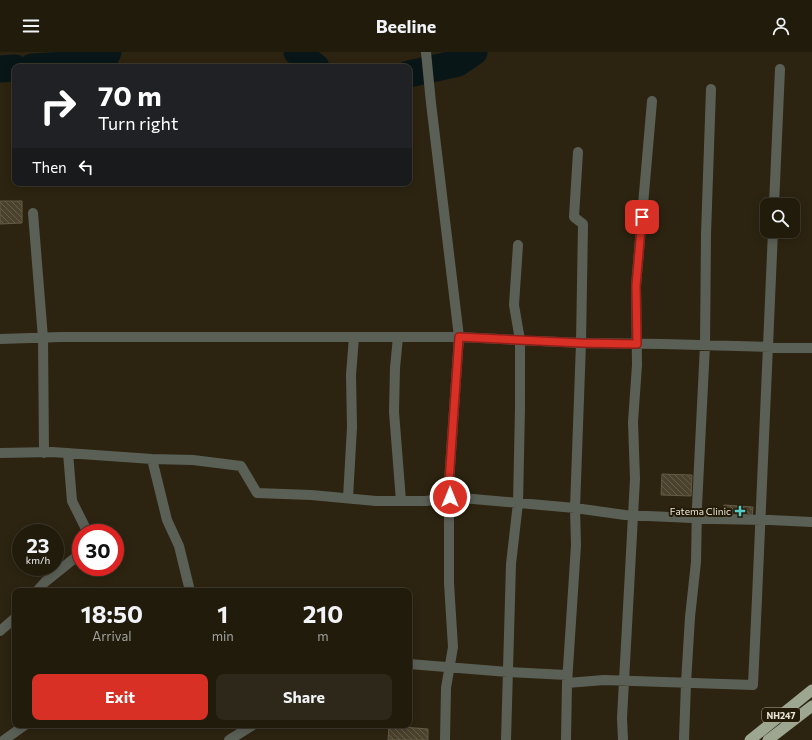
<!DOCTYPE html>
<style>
body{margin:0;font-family:Commissioner,sans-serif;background:#2d281a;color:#f1f3f6;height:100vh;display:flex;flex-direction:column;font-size:15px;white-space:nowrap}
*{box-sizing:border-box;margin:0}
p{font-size:13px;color:#a2a19d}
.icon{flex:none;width:22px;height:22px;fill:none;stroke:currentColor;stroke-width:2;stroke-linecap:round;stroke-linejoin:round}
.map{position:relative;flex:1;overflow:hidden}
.details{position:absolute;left:12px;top:536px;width:400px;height:140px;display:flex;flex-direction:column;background:#211b0c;border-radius:8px;box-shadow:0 2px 10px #0003,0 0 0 1px #3e392d}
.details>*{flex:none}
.top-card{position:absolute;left:12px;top:12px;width:400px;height:122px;border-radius:8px;box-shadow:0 2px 10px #0003,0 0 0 1px #3e392d;background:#202124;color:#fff;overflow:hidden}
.buttons{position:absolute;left:760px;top:146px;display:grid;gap:8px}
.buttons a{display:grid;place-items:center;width:40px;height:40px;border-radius:8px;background:#211b0c;box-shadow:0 2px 10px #0003,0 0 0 1px #3e392d;font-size:20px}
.speed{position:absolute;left:12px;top:472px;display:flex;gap:8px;font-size:20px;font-weight:700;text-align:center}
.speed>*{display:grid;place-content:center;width:52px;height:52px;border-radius:50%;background:#211b0c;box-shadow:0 2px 10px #0003,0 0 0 1px #3e392d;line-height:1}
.speed small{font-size:10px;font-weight:400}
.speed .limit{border:6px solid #d22;background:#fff;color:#111}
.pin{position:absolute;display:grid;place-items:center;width:34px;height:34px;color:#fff;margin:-17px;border-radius:8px;box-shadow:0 2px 6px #0006}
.me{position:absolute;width:44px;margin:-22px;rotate:0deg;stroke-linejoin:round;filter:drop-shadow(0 0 3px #0008)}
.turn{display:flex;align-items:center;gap:14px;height:84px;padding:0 20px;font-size:18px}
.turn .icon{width:52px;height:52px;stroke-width:2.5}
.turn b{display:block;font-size:28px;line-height:34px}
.then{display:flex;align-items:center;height:38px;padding:0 20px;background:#0003;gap:8px;font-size:15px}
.eta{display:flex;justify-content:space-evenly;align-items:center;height:68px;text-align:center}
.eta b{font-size:24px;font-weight:700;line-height:28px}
.primary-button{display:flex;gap:8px;margin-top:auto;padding:8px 20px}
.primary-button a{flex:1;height:46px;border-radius:8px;background:#d93025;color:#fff;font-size:16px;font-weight:700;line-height:46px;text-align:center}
.primary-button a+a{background:#2d281a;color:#f1f3f6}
header{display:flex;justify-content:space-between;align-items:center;height:52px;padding:0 20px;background:#211b0c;font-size:18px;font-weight:700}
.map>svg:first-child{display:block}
</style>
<header><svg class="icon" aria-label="menu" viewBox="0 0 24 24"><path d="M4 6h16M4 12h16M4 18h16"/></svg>Beeline<svg class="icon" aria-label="person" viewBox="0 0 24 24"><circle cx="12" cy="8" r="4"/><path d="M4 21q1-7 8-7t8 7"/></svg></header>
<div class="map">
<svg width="812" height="688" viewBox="0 0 812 688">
<defs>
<pattern id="building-back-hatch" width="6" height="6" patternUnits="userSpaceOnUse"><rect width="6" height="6" fill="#4b422d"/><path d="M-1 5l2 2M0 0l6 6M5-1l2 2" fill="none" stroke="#655d4b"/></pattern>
</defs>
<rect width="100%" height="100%" fill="#2c2410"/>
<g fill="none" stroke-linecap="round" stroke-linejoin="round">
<path stroke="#091618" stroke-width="27" d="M297,0L316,15
M32,15L102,11L108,0
M0,17L15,16
M409,22L458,11L474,0"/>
</g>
<path fill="url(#building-back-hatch)" stroke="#645b45" d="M0,149H22V171L0,172Z
M662,422L692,423L691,444L661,443Z
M724,453L753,455L752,466L723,465Z
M389,674L428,677V688H388Z"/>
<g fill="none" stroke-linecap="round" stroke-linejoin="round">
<path stroke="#5b6057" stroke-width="10" d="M426,0L431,51L459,285L449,430V531L453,595L446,636L445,688
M774,153L780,17
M33,161L43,286L44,401
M398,285L395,316L394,360L401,449
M0,287L61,285H459L581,291L583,172L574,165L578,100
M0,401L52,400L152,407L193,408L241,414L257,441L311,443L376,449H426L450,445L575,456L625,463L715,467L770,468L812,470
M68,401L72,449L86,477L87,481
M152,407L167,468L179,494L190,539
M348,446L352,375L351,323L354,285
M37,539L45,530L81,501
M0,579L15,566
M409,612L508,620L567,623
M567,631L604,628L753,633L757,546L773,179
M4,688L25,673
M229,688L253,673
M506,688L511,512L518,451L520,356V288L514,253L518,193
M566,688L567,631L576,493L575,456L581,291L663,292L812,296
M623,688L622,666L635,427L633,370L637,313L636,234L652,49
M684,688L686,631L690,565L696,510L697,454L705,293L706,182L711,37"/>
<path stroke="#9ca690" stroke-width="11" d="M750,688L812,638
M768,688L812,654"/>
</g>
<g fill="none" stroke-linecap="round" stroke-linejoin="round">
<defs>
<path id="route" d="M450,445L449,430L459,285L581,291L637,292L636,234L642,165"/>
</defs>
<use href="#route" stroke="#8d1f18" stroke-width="10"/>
<use href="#route" stroke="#d93025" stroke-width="7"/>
</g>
<path fill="#54cdc8" stroke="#231b07" stroke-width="1.5" d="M738 453h4v4h4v4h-4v4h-4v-4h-4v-4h4z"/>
<g text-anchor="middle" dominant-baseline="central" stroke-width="4" stroke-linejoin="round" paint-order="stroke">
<rect fill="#231b07" stroke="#aea899" stroke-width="1" x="762" y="656" width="38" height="14" rx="3"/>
<g font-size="9" font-weight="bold" fill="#eae5d8">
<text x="781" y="663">NH247</text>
</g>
<g font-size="10" fill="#eae5d8" stroke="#231b07" text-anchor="end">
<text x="731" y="459">Fatema Clinic</text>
</g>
</g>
</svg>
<div class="buttons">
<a><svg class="icon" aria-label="search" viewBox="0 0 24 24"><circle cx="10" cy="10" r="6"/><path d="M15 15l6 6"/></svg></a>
</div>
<div class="speed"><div>23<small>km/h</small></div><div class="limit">30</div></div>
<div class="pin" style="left:642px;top:165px;background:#d93025"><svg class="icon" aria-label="arrive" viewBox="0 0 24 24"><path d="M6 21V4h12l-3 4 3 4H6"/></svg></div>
<svg class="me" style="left:450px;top:445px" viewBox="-20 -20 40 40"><circle r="17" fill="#d93025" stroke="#fff" stroke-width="3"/><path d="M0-11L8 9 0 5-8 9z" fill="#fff"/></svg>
<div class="top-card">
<div class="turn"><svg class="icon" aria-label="right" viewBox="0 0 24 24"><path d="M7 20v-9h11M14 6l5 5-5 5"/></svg><div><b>70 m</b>Turn right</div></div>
<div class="then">Then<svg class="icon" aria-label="left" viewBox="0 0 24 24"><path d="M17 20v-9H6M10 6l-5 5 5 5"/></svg></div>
</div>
<section class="details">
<div class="eta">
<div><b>18:50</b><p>Arrival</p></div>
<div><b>1</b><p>min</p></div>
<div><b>210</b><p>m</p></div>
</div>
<div class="primary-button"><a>Exit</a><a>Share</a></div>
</section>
</div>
